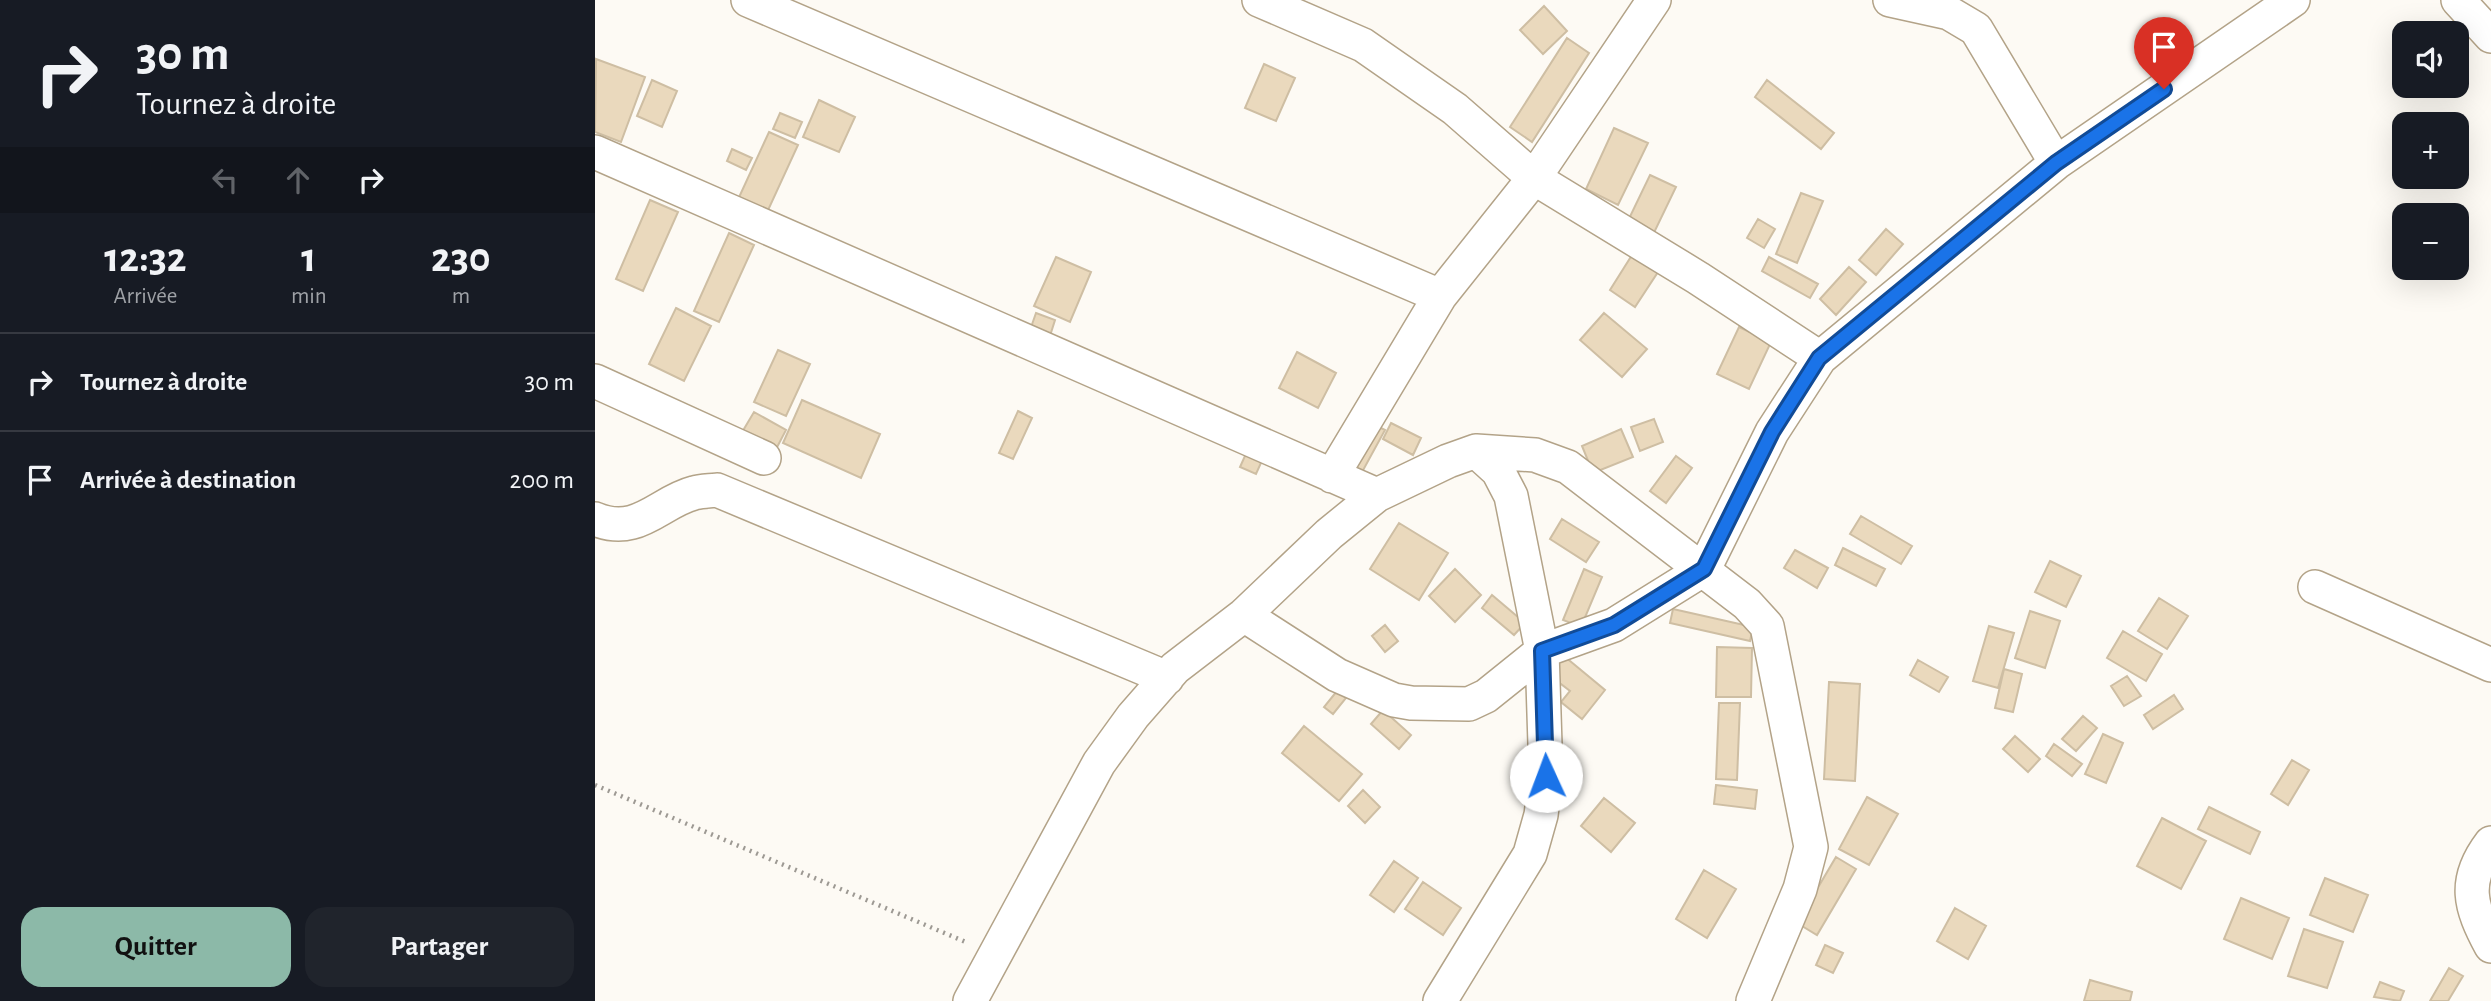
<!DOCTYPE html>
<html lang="fr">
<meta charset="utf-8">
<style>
body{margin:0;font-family:"Alegreya Sans",sans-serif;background:#20242c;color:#f1f3f6;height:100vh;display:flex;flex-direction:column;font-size:26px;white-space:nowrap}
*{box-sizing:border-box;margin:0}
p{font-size:23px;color:#9ea1a6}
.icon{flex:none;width:38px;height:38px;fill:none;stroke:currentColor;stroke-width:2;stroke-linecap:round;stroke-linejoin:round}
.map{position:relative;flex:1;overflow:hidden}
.sheet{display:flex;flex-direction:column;background:#171b24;width:595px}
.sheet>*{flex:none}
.banner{background:#171b24;color:#f1f3f6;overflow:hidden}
.buttons{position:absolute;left:1797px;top:21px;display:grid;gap:14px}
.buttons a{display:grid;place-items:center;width:77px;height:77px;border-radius:14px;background:#171b24;box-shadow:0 7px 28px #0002;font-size:35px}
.pin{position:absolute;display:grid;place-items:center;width:60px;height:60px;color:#fff;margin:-72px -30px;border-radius:50% 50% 50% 0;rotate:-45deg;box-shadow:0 0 7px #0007}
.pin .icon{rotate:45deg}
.me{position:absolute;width:77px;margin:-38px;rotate:358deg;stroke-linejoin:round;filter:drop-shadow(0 0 5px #0008)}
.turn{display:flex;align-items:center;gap:24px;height:147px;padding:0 21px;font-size:32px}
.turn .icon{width:91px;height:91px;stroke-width:2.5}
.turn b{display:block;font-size:49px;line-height:60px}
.lanes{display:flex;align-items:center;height:66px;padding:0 21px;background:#0003;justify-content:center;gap:35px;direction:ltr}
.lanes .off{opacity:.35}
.eta{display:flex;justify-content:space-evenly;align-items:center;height:119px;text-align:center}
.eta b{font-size:42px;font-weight:700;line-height:49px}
.cta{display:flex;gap:14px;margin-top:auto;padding:14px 21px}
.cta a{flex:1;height:80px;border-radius:21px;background:#8cb9a8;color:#111;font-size:28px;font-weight:700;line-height:80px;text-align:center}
.cta a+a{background:#20242c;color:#f1f3f6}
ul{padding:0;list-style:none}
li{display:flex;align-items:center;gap:21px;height:98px;padding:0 21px;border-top:2px solid #363941}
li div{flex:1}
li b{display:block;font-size:26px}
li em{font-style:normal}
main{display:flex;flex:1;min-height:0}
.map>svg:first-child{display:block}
</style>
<main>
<section class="sheet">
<div class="banner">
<div class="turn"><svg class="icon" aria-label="right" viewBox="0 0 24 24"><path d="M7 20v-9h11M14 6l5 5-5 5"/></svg><div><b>30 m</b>Tournez à droite</div></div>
<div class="lanes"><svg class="icon off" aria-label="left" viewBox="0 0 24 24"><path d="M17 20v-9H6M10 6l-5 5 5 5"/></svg><svg class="icon off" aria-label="ahead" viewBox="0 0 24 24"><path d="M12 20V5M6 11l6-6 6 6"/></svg><svg class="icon" aria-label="right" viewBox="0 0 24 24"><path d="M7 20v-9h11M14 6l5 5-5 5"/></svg></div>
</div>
<div class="eta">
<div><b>12:32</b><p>Arrivée</p></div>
<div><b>1</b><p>min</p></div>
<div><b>230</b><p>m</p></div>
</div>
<ul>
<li><svg class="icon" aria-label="right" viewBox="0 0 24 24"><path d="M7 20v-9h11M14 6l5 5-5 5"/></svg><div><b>Tournez à droite</b></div><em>30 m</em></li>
<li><svg class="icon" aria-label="arrive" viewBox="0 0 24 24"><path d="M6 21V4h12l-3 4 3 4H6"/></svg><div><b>Arrivée à destination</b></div><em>200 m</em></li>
</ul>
<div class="cta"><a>Quitter</a><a>Partager</a></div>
</section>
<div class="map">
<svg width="1896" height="1001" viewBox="0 0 1896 1001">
<rect width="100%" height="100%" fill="#fdfaf4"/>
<path fill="#ead9bd" stroke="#cebea3" stroke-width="2" d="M949,6L972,31L948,54L925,30Z
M972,38L994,53L937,142L915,127Z
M1,59L50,77L26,142L0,132Z
M669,64L700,78L681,121L650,108Z
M57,80L82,91L67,127L42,116Z
M1172,80L1239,133L1226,149L1160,97Z
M224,100L260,117L244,152L208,137Z
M185,113L207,122L200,138L178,129Z
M1019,128L1053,143L1023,205L991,189Z
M174,132L203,145L169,219L140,206Z
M137,149L157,158L151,170L132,161Z
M1055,175L1081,187L1055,241L1029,229Z
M1206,193L1228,201L1202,263L1181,254Z
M55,200L83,212L48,291L21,279Z
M1163,219L1180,229L1169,248L1152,238Z
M1291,229L1308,244L1281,275L1264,260Z
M134,233L159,245L124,322L99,311Z
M1037,255L1063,272L1040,307L1015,290Z
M461,257L496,272L475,322L439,306Z
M1174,257L1223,284L1215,298L1167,271Z
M1254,267L1271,282L1241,315L1225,299Z
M81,308L116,326L89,381L54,364Z
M441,313L460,320L454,339L434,333Z
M1009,313L1052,349L1027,377L985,340Z
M1144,327L1176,342L1154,389L1122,374Z
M183,350L215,364L191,416L159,402Z
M702,352L741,373L723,408L684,388Z
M207,400L285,434L266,478L188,443Z
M423,411L437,418L418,459L404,453Z
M159,412L191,430L179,453L146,434Z
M1059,419L1068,442L1045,451L1036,427Z
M774,422L790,430L766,474L750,466Z
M796,423L826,438L818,455L788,439Z
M1026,429L1038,457L998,473L987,446Z
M654,447L670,454L661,474L645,467Z
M1081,456L1097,468L1071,503L1055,491Z
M1266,516L1317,546L1306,564L1255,534Z
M967,519L1004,542L991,562L955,539Z
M804,523L853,553L824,600L775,569Z
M1248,548L1290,569L1281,586L1240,565Z
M1200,550L1233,568L1222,588L1189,568Z
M1455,561L1486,576L1471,607L1440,592Z
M860,569L886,595L860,622L834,596Z
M989,569L1007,577L986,627L968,620Z
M897,595L930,623L919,635L887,608Z
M1564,598L1593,616L1572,649L1543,631Z
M1078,609L1158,627L1155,641L1075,623Z
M1435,611L1465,621L1450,668L1420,658Z
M790,625L803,641L790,652L777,636Z
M1394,626L1419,633L1403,688L1378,681Z
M1528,631L1567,654L1551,681L1512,658Z
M1122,647L1157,648L1156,697H1121Z
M969,656L1010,690L987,719L966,702L975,691L953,674Z
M1323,660L1353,677L1344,692L1315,675Z
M1409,669L1427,674L1418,712L1400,708Z
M1532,676L1546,696L1529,706L1516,686Z
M1234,682L1265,684L1260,781L1229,779Z
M742,691L751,698L738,714L729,707Z
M1579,695L1588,709L1558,729L1549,715Z
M1124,703H1145L1142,780L1121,779Z
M788,710L816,735L804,749L776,724Z
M1488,716L1502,728L1481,751L1467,739Z
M709,726L767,774L744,801L687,753Z
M1508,734L1528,743L1511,783L1490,774Z
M1420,736L1445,759L1433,772L1408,749Z
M1459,744L1487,764L1477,776L1451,756Z
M1697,760L1714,770L1693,805L1676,794Z
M1121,785L1162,790L1160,809L1119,804Z
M768,790L785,807L770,823L753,806Z
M1272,797L1303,814L1274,865L1244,849Z
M1009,798L1040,823L1016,852L986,826Z
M1614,807L1665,832L1655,854L1603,829Z
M1567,818L1611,841L1586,889L1542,866Z
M1241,857L1261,869L1222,935L1202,923Z
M799,861L823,878L799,912L775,895Z
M1109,870L1141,889L1112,938L1081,919Z
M1730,878L1773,895L1758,932L1715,915Z
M828,882L866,908L848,935L810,909Z
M1646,898L1694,918L1677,959L1629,939Z
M1360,908L1391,926L1373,959L1342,941Z
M1709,929L1748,942L1732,988L1693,976Z
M1230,945L1248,953L1238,973L1221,965Z
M1854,968L1868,976L1853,1001H1835Z
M1495,980L1537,992L1535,1001H1489Z
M1785,982L1809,991L1805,1001L1779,997Z"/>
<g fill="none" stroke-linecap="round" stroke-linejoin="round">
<defs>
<path id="minor" d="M153,0L845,296
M664,0L768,45L860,109L939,178L1103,278L1225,358
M1295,0L1354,13L1381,29L1461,163
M1863,0L1896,36
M0,152L782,495
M0,381L169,458
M737,476L845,296L939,178L1059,0
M0,519C43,537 64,502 99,493C106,491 114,491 122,490L572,678
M1720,587L1896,665
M649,615L742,675L799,700L816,703L874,704L891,696L947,651L1019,625L1109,569L1177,432L1225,358L1461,163L1698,0
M1896,843C1867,881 1875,907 1896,946
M375,1001L504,763L538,716L580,668L649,615L734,534L782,495L853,461L881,451L940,455L973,467L1152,604L1172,626L1216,847L1205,889L1158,1001
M845,1001L935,854L946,815L951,776L947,651L916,496L903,471L881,451"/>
</defs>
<use href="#minor" stroke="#b3a388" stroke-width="36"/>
<path stroke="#9d9993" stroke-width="4.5" stroke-dasharray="2 5" stroke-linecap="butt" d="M0,785L373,943"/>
<use href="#minor" stroke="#fff" stroke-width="33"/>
</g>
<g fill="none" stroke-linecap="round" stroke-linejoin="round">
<defs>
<path id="route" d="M951,776L947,651L1019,625L1109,569L1177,432L1224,358L1461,163L1569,89"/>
</defs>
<use href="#route" stroke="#114b97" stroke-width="18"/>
<use href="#route" stroke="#1a73e8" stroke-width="12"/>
</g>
</svg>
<div class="buttons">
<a><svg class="icon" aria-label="sound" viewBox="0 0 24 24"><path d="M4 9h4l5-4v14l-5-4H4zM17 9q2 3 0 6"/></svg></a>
<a>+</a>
<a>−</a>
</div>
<div class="pin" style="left:1569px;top:89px;background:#d93025"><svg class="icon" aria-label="arrive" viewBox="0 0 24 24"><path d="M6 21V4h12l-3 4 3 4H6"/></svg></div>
<svg class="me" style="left:951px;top:776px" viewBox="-20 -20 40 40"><circle r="19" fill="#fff"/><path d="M0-13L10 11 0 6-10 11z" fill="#1a73e8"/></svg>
</div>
</main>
